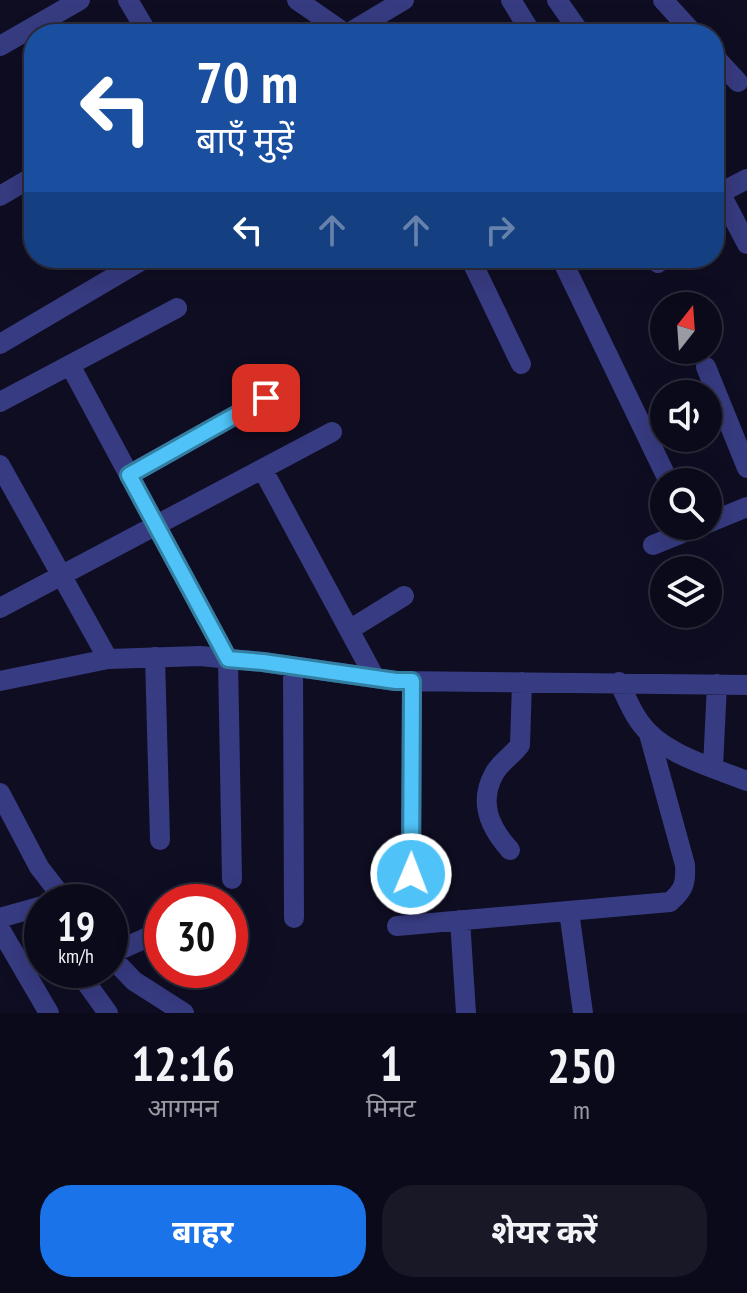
<!DOCTYPE html>
<html lang="hi">
<meta charset="utf-8">
<style>
body{margin:0;font-family:"PT Sans Narrow","Noto Sans Devanagari",sans-serif;background:#191827;color:#f1f3f6;height:100vh;display:flex;flex-direction:column;font-size:30px;white-space:nowrap}
*{box-sizing:border-box;margin:0}
p{font-size:26px;color:#9a9aa2}
.icon{flex:none;width:44px;height:44px;fill:none;stroke:currentColor;stroke-width:2;stroke-linecap:round;stroke-linejoin:round}
.map{position:relative;height:1013px;overflow:hidden}
.sheet{display:flex;flex-direction:column;background:#0b0a1a;flex:1}
.sheet>*{flex:none}
.top-card{position:absolute;left:24px;top:24px;width:700px;height:244px;border-radius:32px;box-shadow:0 8px 32px #0002,0 0 0 2px #2b2b39;background:#1a4fa0;color:#fff;overflow:hidden}
.needle{width:52px;rotate:17deg}
.fabs{position:absolute;left:650px;top:292px;display:grid;gap:16px}
.fabs a{display:grid;place-items:center;width:72px;height:72px;border-radius:50%;background:#0b0a1a;box-shadow:0 8px 32px #0002,0 0 0 2px #2b2b39;font-size:40px}
.speed{position:absolute;left:24px;top:884px;display:flex;gap:16px;font-size:40px;font-weight:700;text-align:center}
.speed>*{display:grid;place-content:center;width:104px;height:104px;border-radius:50%;background:#0b0a1a;box-shadow:0 8px 32px #0002,0 0 0 2px #2b2b39;line-height:1}
.speed small{font-size:20px;font-weight:400}
.speed .limit{border:12px solid #d22;background:#fff;color:#111}
.pin{position:absolute;display:grid;place-items:center;width:68px;height:68px;color:#fff;margin:-34px;border-radius:16px;box-shadow:0 4px 12px #0006}
.me{position:absolute;width:88px;margin:-44px;rotate:1deg;stroke-linejoin:round;filter:drop-shadow(0 0 6px #0008)}
.turn{display:flex;align-items:center;gap:28px;height:168px;padding:0 40px;font-size:36px}
.turn .icon{width:104px;height:104px;stroke-width:2.5}
.turn b{display:block;font-size:56px;line-height:68px}
.lanes{display:flex;align-items:center;height:76px;padding:0 40px;background:#0003;justify-content:center;gap:40px;direction:ltr}
.lanes .off{opacity:.35}
.eta{display:flex;justify-content:space-evenly;align-items:center;height:136px;text-align:center}
.eta b{font-size:48px;font-weight:700;line-height:56px}
.action{display:flex;gap:16px;margin-top:auto;padding:16px 40px}
.action a{flex:1;height:92px;border-radius:32px;background:#1a73e8;color:#fff;font-size:32px;font-weight:700;line-height:92px;text-align:center}
.action a+a{background:#191827;color:#f1f3f6}
.map>svg:first-child{display:block}
</style>
<div class="map">
<svg width="747" height="1013" viewBox="0 0 747 1013">
<rect width="100%" height="100%" fill="#0f0d22"/>
<g fill="none" stroke-linecap="round" stroke-linejoin="round">
<path stroke="#373b81" stroke-width="20" d="M128,0L148,34
M297,0L346,34
M511,0L532,34
M557,0L581,34
M663,0L694,34
M347,34L404,0
M0,46L80,0
M714,56L738,82
M714,181L747,244
M720,193L747,179
M0,196L34,176
M470,258L521,364
M561,258L669,482
M656,258L658,263
M0,344L146,258
M70,365L228,659L232,879
M706,367L747,468
M0,402L177,308
M0,465L108,659
M263,470L375,678
M129,475L266,398
M708,523L747,507
M653,545L700,526
M0,608L332,432
M349,630L404,596
M155,657L160,840
M293,666L294,918
M0,681L108,659L200,656L263,662L396,681L747,685
M619,682C625,695 631,710 639,721C661,754 712,767 747,781
M713,767L717,684
M0,793L39,867L66,902
M510,850C490,828 478,803 494,774C500,762 513,755 520,745L522,682
M411,874L412,681
M569,911L583,1013
M0,918L42,906
M460,920L466,1013
M397,926L670,902C684,890 686,883 685,865L649,734
M0,929L49,1013
M110,954L162,931
M110,956L134,981L184,1013
M77,970L108,1013"/>
</g>
<g fill="none" stroke-linecap="round" stroke-linejoin="round">
<defs>
<path id="route" d="M266,398L129,475L228,659L263,662L396,681H412L411,874"/>
</defs>
<use href="#route" stroke="#337fa1" stroke-width="20"/>
<use href="#route" stroke="#4fc3f7" stroke-width="14"/>
</g>
</svg>
<div class="fabs">
<a><svg class="needle" viewBox="-14 -14 28 28"><path d="M0-13l5 13h-10z" fill="#e53935"/><path d="M0 13l5-13h-10z" fill="#9a9aa2"/></svg></a>
<a><svg class="icon" aria-label="sound" viewBox="0 0 24 24"><path d="M4 9h4l5-4v14l-5-4H4zM17 9q2 3 0 6"/></svg></a>
<a><svg class="icon" aria-label="search" viewBox="0 0 24 24"><circle cx="10" cy="10" r="6"/><path d="M15 15l6 6"/></svg></a>
<a><svg class="icon" aria-label="layers" viewBox="0 0 24 24"><path d="M12 4l9 5-9 5-9-5zM3 14l9 5 9-5"/></svg></a>
</div>
<div class="speed"><div>19<small>km/h</small></div><div class="limit">30</div></div>
<div class="pin" style="left:266px;top:398px;background:#d93025"><svg class="icon" aria-label="arrive" viewBox="0 0 24 24"><path d="M6 21V4h12l-3 4 3 4H6"/></svg></div>
<svg class="me" style="left:411px;top:874px" viewBox="-20 -20 40 40"><circle r="17" fill="#4fc3f7" stroke="#fff" stroke-width="3"/><path d="M0-11L8 9 0 5-8 9z" fill="#fff"/></svg>
<div class="top-card">
<div class="turn"><svg class="icon" aria-label="left" viewBox="0 0 24 24"><path d="M17 20v-9H6M10 6l-5 5 5 5"/></svg><div><b>70 m</b>बाएँ मुड़ें</div></div>
<div class="lanes"><svg class="icon" aria-label="left" viewBox="0 0 24 24"><path d="M17 20v-9H6M10 6l-5 5 5 5"/></svg><svg class="icon off" aria-label="ahead" viewBox="0 0 24 24"><path d="M12 20V5M6 11l6-6 6 6"/></svg><svg class="icon off" aria-label="ahead" viewBox="0 0 24 24"><path d="M12 20V5M6 11l6-6 6 6"/></svg><svg class="icon off" aria-label="right" viewBox="0 0 24 24"><path d="M7 20v-9h11M14 6l5 5-5 5"/></svg></div>
</div>
</div>
<section class="sheet">
<div class="eta">
<div><b>12:16</b><p>आगमन</p></div>
<div><b>1</b><p>मिनट</p></div>
<div><b>250</b><p>m</p></div>
</div>
<div class="action"><a>बाहर</a><a>शेयर करें</a></div>
</section>
